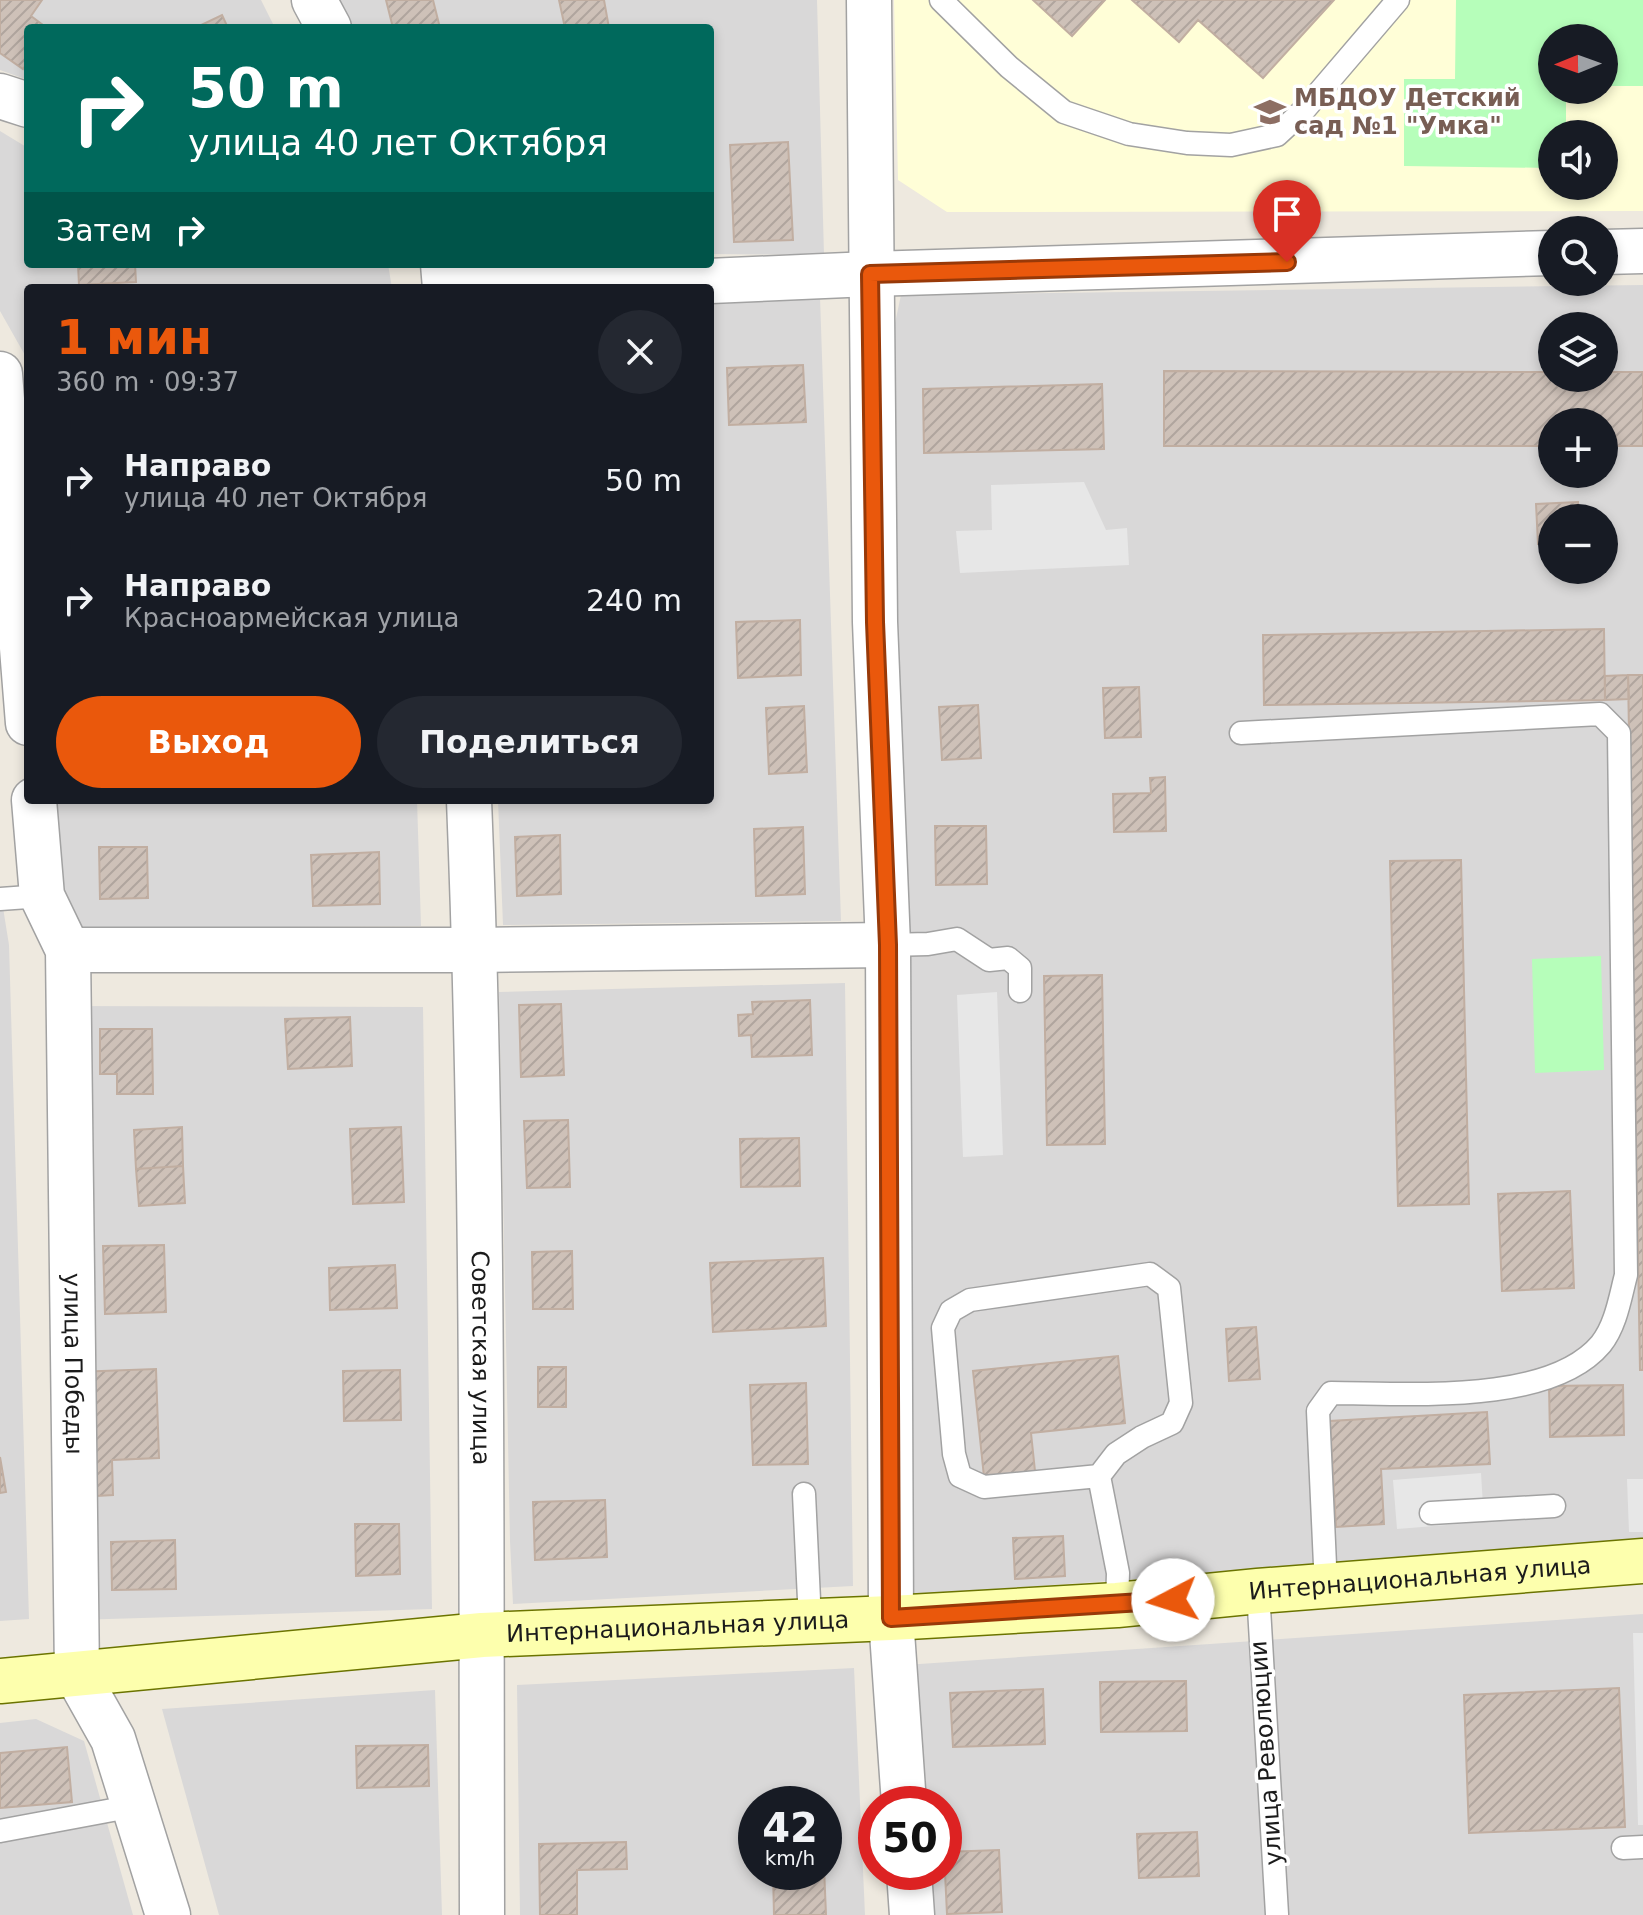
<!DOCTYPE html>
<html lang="ru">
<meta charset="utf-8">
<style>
body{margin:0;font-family:"DejaVu Sans",sans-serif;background:#242831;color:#f1f3f6;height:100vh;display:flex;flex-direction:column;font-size:30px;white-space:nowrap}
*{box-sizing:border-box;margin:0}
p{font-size:26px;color:#9ea1a6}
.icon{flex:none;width:44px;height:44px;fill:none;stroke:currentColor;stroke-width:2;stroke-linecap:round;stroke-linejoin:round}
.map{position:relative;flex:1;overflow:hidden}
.sheet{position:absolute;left:24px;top:284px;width:690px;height:520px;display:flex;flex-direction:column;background:#171b24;border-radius:8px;box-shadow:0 4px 12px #0003}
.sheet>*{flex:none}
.banner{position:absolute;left:24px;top:24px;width:690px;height:244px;border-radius:8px;box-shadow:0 4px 12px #0003;background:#00695c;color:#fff;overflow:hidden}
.needle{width:52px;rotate:269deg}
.controls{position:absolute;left:1538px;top:24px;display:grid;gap:16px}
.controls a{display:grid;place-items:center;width:80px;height:80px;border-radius:50%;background:#171b24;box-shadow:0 4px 12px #0003;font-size:40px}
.speed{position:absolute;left:738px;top:1786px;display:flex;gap:16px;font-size:40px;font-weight:700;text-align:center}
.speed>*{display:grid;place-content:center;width:104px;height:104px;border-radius:50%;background:#171b24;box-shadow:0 4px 12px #0003;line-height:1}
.speed small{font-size:20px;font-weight:400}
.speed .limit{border:12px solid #d22;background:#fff;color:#111}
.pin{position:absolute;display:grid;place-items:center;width:68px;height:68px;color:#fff;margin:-82px -34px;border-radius:50% 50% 50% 0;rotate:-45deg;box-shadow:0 0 8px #0007}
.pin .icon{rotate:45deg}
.me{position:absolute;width:88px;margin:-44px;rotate:265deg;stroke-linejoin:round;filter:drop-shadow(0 0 6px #0008)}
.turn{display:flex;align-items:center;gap:28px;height:168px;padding:0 32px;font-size:36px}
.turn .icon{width:104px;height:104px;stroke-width:2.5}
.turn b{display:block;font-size:56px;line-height:68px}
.then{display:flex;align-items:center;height:76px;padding:0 32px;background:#0003;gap:16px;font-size:30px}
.round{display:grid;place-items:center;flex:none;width:84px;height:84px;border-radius:42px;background:#242831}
.head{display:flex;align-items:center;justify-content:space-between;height:136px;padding:0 32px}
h1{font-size:48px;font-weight:600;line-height:60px;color:#ea580c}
.cta{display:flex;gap:16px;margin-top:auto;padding:16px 32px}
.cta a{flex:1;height:92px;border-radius:48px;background:#ea580c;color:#fff;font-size:32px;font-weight:600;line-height:92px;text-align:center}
.cta a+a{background:#242831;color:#f1f3f6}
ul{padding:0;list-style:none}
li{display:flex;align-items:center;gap:24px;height:120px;padding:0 32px}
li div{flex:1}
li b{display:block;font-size:30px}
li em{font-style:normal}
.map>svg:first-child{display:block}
</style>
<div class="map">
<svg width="1643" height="1915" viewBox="0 0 1643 1915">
<defs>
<pattern id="building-hatch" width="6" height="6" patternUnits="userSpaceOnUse" patternTransform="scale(2)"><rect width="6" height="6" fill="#cec1b8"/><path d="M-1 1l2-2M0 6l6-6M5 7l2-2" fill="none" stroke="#b0a59e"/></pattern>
</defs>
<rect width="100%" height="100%" fill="#eee9df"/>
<path fill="#d9d8d8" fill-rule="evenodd" d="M0,0H261L275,28H28V80L0,70Z
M331,0H817L824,255L710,254V28H345Z
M0,131L28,148V264H388L392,288H28V408L26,357L0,311Z
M1643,285V1544L908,1595L875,417L901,295ZM1552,326H1604V378H1552ZM1552,422H1604V474H1552ZM1552,518H1604V570H1552Z
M820,297L841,921L503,925L498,800H710V301Z
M46,800H417L421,926L52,929Z
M0,889L9,945L29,1619L0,1621Z
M845,983L853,1586L513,1604L510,1541L499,992Z
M58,1006L423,1007L432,1609L76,1620Z
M1643,1614V1915H922L919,1872H944V1804H914L905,1665Z
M854,1668L865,1915H520L517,1685ZM756,1804H824V1872H756Z
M435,1690L442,1915H219L162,1709Z
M36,1719L84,1741L133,1915H0V1723Z"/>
<path fill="#fffed7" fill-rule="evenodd" d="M894,0H1643V211L947,212L898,180ZM1552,38H1604V90H1552ZM1552,134H1604V186H1552Z"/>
<path fill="#b6feba" d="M1456,0H1643V86H1604V38H1552V90H1566V134H1552V168L1404,166V79H1455Z
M1601,956L1604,1070L1535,1073L1532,959Z"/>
<path fill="#e7e7e7" d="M1084,482L1106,530L1127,528L1129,565L960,573L956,531L992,530L991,485Z
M997,992L1003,1155L963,1157L957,995Z
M1481,1473L1484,1522L1397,1529L1393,1480Z
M1627,1479H1643V1532H1629Z
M1633,1633H1643V1825H1638Z"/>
<path fill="url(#building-hatch)" stroke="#c1aea1" stroke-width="2" d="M0,0H42L31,16L47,28H28V62L23,69L0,53Z
M386,0H433L440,28H393Z
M559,0H604L609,28H565Z
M1033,0H1105L1072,36Z
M1132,0H1334L1263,78L1198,20L1179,42Z
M222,15L228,28H195Z
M788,142L793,240L734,242L730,145Z
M78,264H135L136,282L79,285Z
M803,365L806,422L729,425L727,368Z
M1164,371L1552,372V378H1604V372H1643V446H1604V422H1552V446H1164Z
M1102,384L1104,449L924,453L923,389Z
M1578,502L1579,518H1552V544H1538L1536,504Z
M800,620L801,675L738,678L736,622Z
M1604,629L1605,700L1264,705L1263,635Z
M1628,675H1643V1370H1640Z
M1628,675L1629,699L1605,700V676Z
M1139,687L1141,737L1105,738L1103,688Z
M978,705L981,758L942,760L939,707Z
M804,706L807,772L769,774L766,708Z
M1165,777L1166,831L1114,832L1113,794L1151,793L1150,778Z
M935,826H986L987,884L936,885Z
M803,827L805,894L756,896L754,829Z
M560,835L561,894L517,896L515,837Z
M99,847H147L148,898L100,899Z
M379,852L380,904L313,906L311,855Z
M1461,860L1469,1204L1398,1206L1390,861Z
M1102,975L1105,1144L1047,1145L1044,976Z
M810,1000L812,1055L752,1057L751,1035L739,1036L738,1015L753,1014L752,1002Z
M561,1004L564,1075L521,1077L519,1005Z
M350,1017L352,1066L288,1069L285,1019Z
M100,1029H152L153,1094H117V1074H100Z
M568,1120L570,1187L527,1188L524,1121Z
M182,1127L183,1166L136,1169L134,1130Z
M401,1127L404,1202L353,1204L350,1129Z
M799,1138L800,1186L741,1187L740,1139Z
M183,1166L185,1203L139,1206L136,1169Z
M1570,1191L1574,1288L1502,1291L1498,1194Z
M164,1245L166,1312L105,1314L103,1246Z
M572,1251L573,1309H533L532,1252Z
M823,1258L826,1326L713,1332L710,1263Z
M395,1265L397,1308L330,1310L329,1268Z
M1256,1327L1260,1379L1229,1381L1226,1329Z
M1118,1356L1125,1423L1031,1433L1035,1471L984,1477L973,1371Z
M538,1367H566V1407H538Z
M156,1369L159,1458L112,1460L113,1495L79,1497L75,1372Z
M400,1370L401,1420L344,1421L343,1371Z
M806,1383L808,1464L753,1465L750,1385Z
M1623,1385L1624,1435L1550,1437L1549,1386Z
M1487,1412L1490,1464L1381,1469L1384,1524L1336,1527L1330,1421Z
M0,1457L6,1492L0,1493Z
M605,1500L607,1557L535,1560L533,1502Z
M355,1524H399L400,1574L356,1576Z
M1063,1536L1065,1576L1015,1579L1013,1538Z
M175,1540L176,1589L112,1590L111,1542Z
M1186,1681L1187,1731L1101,1732L1100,1682Z
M1619,1688L1625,1827L1469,1833L1464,1695Z
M1043,1689L1045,1744L953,1747L950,1693Z
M428,1745L429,1786L357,1788L356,1746Z
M67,1747L72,1802L0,1808V1753Z
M1197,1832L1199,1876L1139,1878L1137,1834Z
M626,1842L627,1869L577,1870V1915H540L539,1844Z
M999,1850L1002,1912L947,1914L944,1852Z
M824,1867L826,1915H774L773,1872H824Z"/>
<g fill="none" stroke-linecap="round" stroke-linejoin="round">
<defs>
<path id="service" d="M941,0L1009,67L1064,112L1129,134L1187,143L1231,145L1277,135L1304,110L1398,0
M1241,733L1600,714L1619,733L1626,1275C1620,1298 1616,1325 1601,1344C1549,1406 1404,1393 1331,1393L1318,1411L1326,1587
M0,899L42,896
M888,945L928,944L957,939L989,960L1008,958L1020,968V991
M1099,1476L984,1487L960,1476L954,1454L943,1328L951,1311L970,1300L1150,1274L1169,1288L1181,1403L1172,1423L1142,1437L1116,1454L1099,1476L1118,1573L1117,1605
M804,1494L810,1621
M1431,1513L1554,1506
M1258,1591L1277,1914
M0,1831L134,1806
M1623,1848L1643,1847"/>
<g id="minor">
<path d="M314,0L329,28"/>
<path d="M869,0L875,622L888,945L891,1618L904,1804"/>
<path d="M0,96L28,105"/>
<path d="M1604,252L1643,251"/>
<path d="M443,264L445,288"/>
<path d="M471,264L617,285L870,274L1552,253"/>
<path d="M0,374L28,723"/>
<path id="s1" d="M34,800L42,896L68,950L77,1675L113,1739L168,1915"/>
<path id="s2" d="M469,800C484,1171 481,1543 482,1915"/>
<path d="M68,950H475L888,945"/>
<path d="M909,1872L912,1915"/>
</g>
<g id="secondary">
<path id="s3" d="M0,1681L482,1635L891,1618L1117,1605L1258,1591L1643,1561"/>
</g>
</defs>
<use href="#service" stroke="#a2a2a2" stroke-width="25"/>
<use href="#minor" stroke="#a2a2a2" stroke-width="47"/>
<use href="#secondary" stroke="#6b7400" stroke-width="47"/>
<use href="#service" stroke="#fff" stroke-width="22"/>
<use href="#minor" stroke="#fff" stroke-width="44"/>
<use href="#secondary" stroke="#fdffad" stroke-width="44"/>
</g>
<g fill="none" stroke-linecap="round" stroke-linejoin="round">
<defs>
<path id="route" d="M1173,1600L891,1618L888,945L875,622L870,274L1287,262"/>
</defs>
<use href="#route" stroke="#983908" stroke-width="20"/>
<use href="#route" stroke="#ea580c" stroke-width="14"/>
</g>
<defs>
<symbol id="school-bare" viewBox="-9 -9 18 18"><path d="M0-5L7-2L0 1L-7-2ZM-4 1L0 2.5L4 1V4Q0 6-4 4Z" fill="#8d6e63" stroke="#fff" stroke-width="2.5" paint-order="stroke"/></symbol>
</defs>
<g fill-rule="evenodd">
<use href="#school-bare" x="1248" y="90" width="44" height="44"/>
</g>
<g text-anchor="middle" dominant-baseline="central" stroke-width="7" stroke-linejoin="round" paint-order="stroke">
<g font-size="24" font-weight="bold" fill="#785e54" stroke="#fff" text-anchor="start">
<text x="1294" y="98">МБДОУ Детский<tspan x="1294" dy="28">сад №1 "Умка"</tspan></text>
</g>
<g font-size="24" fill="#1b1b1b" stroke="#fff">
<text stroke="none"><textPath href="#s2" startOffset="558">Советская улица</textPath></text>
<text stroke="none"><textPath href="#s1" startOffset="570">улица Победы</textPath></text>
<text stroke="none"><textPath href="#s3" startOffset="1424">Интернациональная улица</textPath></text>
<text stroke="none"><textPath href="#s3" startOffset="680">Интернациональная улица</textPath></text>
<text transform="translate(1266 1753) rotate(-94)">улица Революции</text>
</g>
</g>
</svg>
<div class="controls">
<a><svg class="needle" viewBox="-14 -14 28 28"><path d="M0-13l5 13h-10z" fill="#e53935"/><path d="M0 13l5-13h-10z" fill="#9ea1a6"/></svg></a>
<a><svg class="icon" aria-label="sound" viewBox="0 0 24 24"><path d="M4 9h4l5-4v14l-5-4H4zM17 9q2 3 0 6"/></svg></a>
<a><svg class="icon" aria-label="search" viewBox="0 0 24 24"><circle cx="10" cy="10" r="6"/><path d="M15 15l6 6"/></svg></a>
<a><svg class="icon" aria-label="layers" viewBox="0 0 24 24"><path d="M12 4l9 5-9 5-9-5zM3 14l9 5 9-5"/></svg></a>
<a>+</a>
<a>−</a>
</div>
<div class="speed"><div>42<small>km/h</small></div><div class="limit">50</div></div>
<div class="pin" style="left:1287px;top:262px;background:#d93025"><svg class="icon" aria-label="arrive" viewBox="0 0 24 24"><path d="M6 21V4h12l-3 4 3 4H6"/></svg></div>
<svg class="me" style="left:1173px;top:1600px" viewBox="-20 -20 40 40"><circle r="19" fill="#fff"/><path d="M0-13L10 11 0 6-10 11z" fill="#ea580c"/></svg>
<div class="banner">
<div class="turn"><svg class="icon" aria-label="right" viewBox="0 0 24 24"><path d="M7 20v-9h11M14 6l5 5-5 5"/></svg><div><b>50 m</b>улица 40 лет Октября</div></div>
<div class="then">Затем<svg class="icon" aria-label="right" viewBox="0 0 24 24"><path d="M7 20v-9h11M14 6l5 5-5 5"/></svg></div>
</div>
<section class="sheet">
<div class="head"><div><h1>1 мин</h1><p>360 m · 09:37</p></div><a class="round"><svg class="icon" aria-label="close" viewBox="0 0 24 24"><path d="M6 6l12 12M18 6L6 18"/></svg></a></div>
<ul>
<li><svg class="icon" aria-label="right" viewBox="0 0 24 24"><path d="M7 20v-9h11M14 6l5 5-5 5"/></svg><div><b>Направо</b><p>улица 40 лет Октября</p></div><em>50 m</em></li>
<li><svg class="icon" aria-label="right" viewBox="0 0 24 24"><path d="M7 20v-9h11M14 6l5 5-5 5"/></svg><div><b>Направо</b><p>Красноармейская улица</p></div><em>240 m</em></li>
</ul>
<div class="cta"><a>Выход</a><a>Поделиться</a></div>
</section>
</div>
